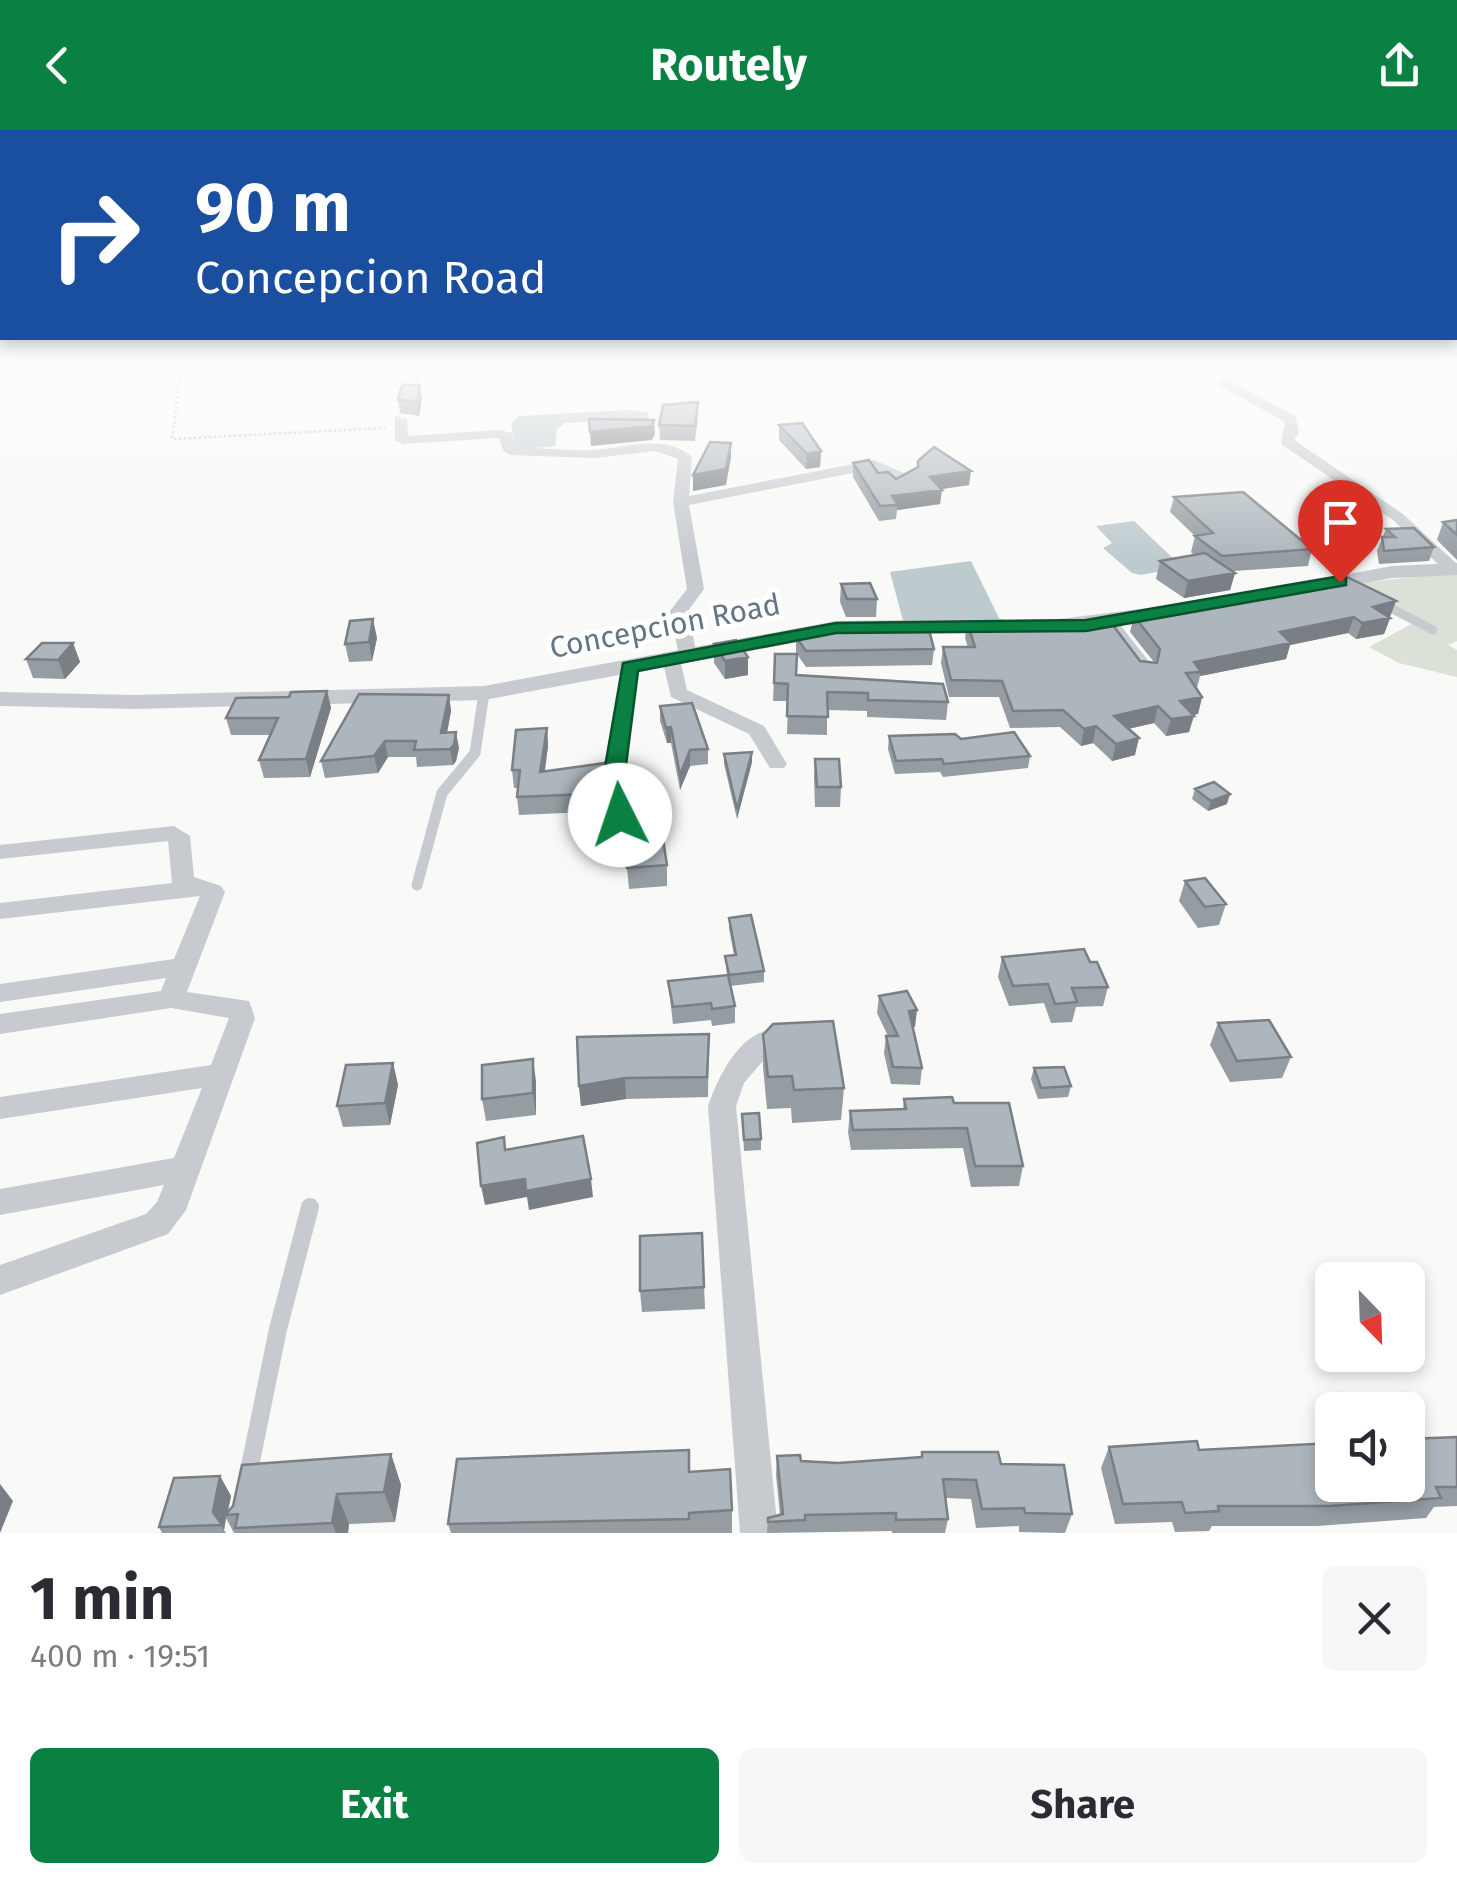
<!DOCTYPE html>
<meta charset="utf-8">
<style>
body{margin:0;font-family:"Fira Sans",sans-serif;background:#f7f7f7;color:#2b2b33;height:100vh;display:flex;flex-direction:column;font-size:38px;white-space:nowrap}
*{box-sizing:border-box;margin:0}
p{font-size:32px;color:#7c7c81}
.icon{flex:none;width:55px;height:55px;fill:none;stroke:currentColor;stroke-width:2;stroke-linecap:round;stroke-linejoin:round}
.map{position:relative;height:1403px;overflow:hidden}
.details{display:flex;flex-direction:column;background:#fff;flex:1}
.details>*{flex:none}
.banner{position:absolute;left:0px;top:0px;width:1458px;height:210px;box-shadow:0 5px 15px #0003;background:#1a4fa0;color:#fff;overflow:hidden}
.needle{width:65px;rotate:157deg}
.buttons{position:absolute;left:1315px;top:1132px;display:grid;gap:20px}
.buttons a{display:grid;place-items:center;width:110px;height:110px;border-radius:15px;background:#fff;box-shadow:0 5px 15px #0003;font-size:50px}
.pin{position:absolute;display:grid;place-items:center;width:85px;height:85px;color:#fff;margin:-102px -42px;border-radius:50% 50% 50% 0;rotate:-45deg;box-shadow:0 0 10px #0007}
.pin .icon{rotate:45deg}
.me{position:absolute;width:110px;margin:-55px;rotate:356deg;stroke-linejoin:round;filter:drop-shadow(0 0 8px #0008)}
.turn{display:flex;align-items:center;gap:35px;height:210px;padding:0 30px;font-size:45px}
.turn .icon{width:130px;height:130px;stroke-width:2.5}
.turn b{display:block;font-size:70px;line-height:85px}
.round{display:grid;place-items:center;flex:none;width:105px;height:105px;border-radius:15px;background:#f7f7f7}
.overview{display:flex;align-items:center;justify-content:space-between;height:170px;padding:0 30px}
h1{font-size:60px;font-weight:700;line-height:75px}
.button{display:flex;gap:20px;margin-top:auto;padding:20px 30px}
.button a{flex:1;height:115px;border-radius:15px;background:#0b8043;color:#fff;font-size:40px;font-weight:700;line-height:115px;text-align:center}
.button a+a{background:#f7f7f7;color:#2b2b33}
header{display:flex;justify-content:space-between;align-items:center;height:130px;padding:0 30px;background:#0b8043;color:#fff;font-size:45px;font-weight:700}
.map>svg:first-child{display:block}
</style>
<header><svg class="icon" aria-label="back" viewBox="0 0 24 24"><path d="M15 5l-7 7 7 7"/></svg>Routely<svg class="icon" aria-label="share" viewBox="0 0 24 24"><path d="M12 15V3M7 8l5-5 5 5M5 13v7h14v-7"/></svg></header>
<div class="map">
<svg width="1457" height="1403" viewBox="0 0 1457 1403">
<rect width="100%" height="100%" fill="#f9f9f7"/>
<path fill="#dbe1d7" d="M1457,442V511L1448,515L1457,520V547L1399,533L1369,517L1419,490L1351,454Z"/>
<path fill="#bdcace" d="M631,280L649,283L648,289L565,293L557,299L555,316L516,320L511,293L519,286Z
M1134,391L1182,437L1141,445L1132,443L1103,418L1112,413L1096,396Z
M971,431L1001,492L904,494L890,442Z"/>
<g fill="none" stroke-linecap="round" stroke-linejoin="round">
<path stroke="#c0c3c5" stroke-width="2.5" stroke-dasharray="2.5 2.5" stroke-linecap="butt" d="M310,234L180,247L172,309L385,298
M416,259L418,234"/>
<path stroke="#c7cbcf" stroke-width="9" d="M1379,472L1433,500
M627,549L629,537"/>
<path stroke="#c7cbcf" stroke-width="11" d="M620,685L615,643L628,547
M417,755L442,663L475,623L484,563"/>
<path stroke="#c7cbcf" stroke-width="18" d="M248,1346L278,1199L310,1077"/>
<path fill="#c7cbcf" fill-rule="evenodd" d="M1219,249H1227L1296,287L1299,303L1294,310L1403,384L1457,434V443H1447L1393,390L1281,314L1285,292L1219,255Z
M395,286L407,289L408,306L499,300L512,303L516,317C542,318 568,321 594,320C627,318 664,303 692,327L689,366L874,330L915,348L908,352L873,339L689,375L704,459L688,481L697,526L688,532L679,526L670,481L687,459L673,372L678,329L656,321L595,328L510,325L503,321L499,308L402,314L395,310Z
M1109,487L1115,488L1153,537V545H1139L1100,492Z
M671,523L680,529L687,560L764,596L787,634L784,638H770L749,604L671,567L662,529Z
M174,696L190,706L194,747L221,756L225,762L187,862L249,871L255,888L186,1080L168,1104L0,1165V1135L146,1084L157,1072L164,1055L0,1085V1059L174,1028L202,958L0,989V967L211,935L229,888L171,878L0,904V884L161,861L166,848L0,872V854L174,829L200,766L0,789V773L172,753L168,711L0,729V715Z
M767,900L777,903L781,910L744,953L736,976L778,1403H740L708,976C718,948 736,909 767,900Z"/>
<path fill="#c7cbcf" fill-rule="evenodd" d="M1457,433V445L1392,448L1317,462L1307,456L1317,450L1392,436Z
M1171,475L1182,481L1179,486L1060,503L1049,496L1060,489Z
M1002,489L1013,496L1010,501L836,505L484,570L134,579L0,576V562L134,565L484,556L836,491Z"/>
</g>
<path fill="#959da2" d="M422,268L419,286L400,283L398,270Z
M698,287L695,311L660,310L659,295Z
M779,295L821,321L820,337L806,339L779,310Z
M918,331L969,355L941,359L940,374L897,380L896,389L879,391L853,347V333L896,349L917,338Z
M1174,367L1312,419L1308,436L1233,441L1235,443L1230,460L1184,468L1156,449L1160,431L1194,425L1191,422L1195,406L1170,382Z
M1457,390V430L1437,410L1443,392Z
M1386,399L1434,417L1429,431L1379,434L1377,421Z
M841,454L877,469L876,487H846L840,472Z
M1396,471L1389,487L1390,488L1384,504L1356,509L1348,503L1290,515L1286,529L1200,546L1197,558L1202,567L1198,584L1193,585L1189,602L1166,606L1154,593L1128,599L1135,625L1112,631L1093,613L1081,616L1060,597L1010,598L999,567H949L941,533L943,517H968L965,508L967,492L1140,531L1154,532L1130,502L1134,486Z
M796,507L934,519L932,535L806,537L797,524L796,545L948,572L946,590L867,587V581L827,580V605L787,604L788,571H773L775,524H796Z
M377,508L372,531L349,532L345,514Z
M73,513L80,532L65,549L33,548L26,529Z
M714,514L748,545L725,549L714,533Z
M327,561L331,578L310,647L264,648L259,630L270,605H231L226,588L289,567Z
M449,565L451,581L447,602L459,618L456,631L453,635L417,637L416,627H388L378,643L325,648L321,631Z
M660,576L708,619V634L690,636L680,660L671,613H667L660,591Z
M547,598L548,616L545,641L609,663L610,681L519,685L517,667L518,658H514L512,640Z
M889,606L961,609L1030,626L1028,638L943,647L940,642L895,644L888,619Z
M724,624L752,632L737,689L724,634Z
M815,629L841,657L840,677H815L814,648Z
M1195,659L1227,674L1208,681L1192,669Z
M624,706L667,735V756L629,759Z
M1185,751L1226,774L1219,795L1198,798L1179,771Z
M729,788L764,841V852L730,856L735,876V893L712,896L711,890L673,894L668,851L727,845L725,826L734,825L729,798Z
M1002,827L1090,832L1108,857L1103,876L1076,877L1072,892L1051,893L1044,873L1009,876L998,847Z
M879,866L915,897H913L922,938L920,955L891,954L884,923L886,906H888L877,883Z
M1218,893L1291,927L1282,948L1230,952L1210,915Z
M709,904L708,967L626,969L581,976L579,956Z
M763,905L844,958L841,990L792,993L791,978L767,979L763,937Z
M393,933L398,955L390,995L343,997L337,976Z
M1034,938L1071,956L1068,967L1038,969L1031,949Z
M536,951V985L486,991L482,969Z
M904,969L954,973L1023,1036L1019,1056L971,1057L963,1018L851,1020L848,1002L850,981L903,979Z
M742,984L761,1009V1020L744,1021Z
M702,1103L705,1179L642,1182L640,1161Z
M1457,1307V1376L1434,1377L1426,1388L1317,1396H1212L1209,1401L1175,1402L1172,1392L1115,1394L1101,1338L1109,1317L1199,1320Z
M922,1322L1001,1334L1072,1384L1065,1403L1019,1402V1396L976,1398L971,1369L945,1368L948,1389L945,1403H892V1401L767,1403L768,1388L780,1385L776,1345L777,1326L801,1331L838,1333L921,1327Z
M391,1324L401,1355L395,1392L349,1394L348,1403H234L226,1388L224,1400L226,1403H162L159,1397L220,1346L231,1366L228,1381Z
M690,1342L732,1380V1403H451L448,1394Z"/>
<path fill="#797f84" d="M420,255L422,268L419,286L417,272Z
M654,290L655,304L652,310L591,316L590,302Z
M731,313V328L726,355L693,361V345Z
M821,321L820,337L806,339L807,324Z
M971,341L969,355L928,361L930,347Z
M942,360L940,374L897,380L898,375L892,366Z
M1235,443L1230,460L1184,468L1188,451Z
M1396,471L1390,487L1377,490L1390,488L1384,504L1356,509L1362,493L1373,477Z
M1354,487L1348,503L1290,515L1286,529L1200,546L1201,542L1194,532L1280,502Z
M373,489L377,508L372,531L369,512Z
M73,513L80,532L65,549L58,530Z
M748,527V545L725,549V531Z
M327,561L331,578L310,647L306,629Z
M449,565L451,581L444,619L441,603Z
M1202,567L1198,584L1176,588L1180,571Z
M1158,576L1154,593L1110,603L1114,586Z
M1194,586L1189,602L1166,606L1171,589Z
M1096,596L1093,613L1081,616L1084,599Z
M671,597V613H667L666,598Z
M547,598L548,616L542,659L540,642Z
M456,602L459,618L456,631L453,635L450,619Z
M1139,608L1135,625L1112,631L1116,614Z
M385,611L388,627L378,643L374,626Z
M690,620V636L680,660V645Z
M752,622V632L737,689V679Z
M1230,664L1227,674L1208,681L1211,671Z
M917,880L915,897L907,899L909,881Z
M533,929L536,951V985L533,963Z
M393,933L398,955L390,995L385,973Z
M625,948L626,969L581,976L579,956Z
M525,1049H591L593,1067L529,1080L527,1067L485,1075L481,1056Z
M391,1324L401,1355L395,1392L384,1362Z
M220,1346L231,1366L227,1385H225L226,1388L224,1400L213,1382Z
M0,1354L13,1371L0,1403Z
M337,1364L349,1394L348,1403H336L332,1393Z"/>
<path fill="#adb6bc" stroke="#797f84" stroke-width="2.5" d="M402,255H420L417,272L398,270Z
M698,272L695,296L659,295L663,275Z
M589,289L654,290L652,296L590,302Z
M802,293L821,321L807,324L779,295Z
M710,312L731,313L726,339L693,345Z
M934,317L971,341L930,347L942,360L892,366L898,375L880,376L853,333L869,330L878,343L888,342L896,349L918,337V331Z
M1243,362L1312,419L1222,426L1195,406L1213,403L1174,367Z
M1457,390V405L1443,392Z
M1414,398L1434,417L1384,421L1382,407H1395L1386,399Z
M1205,423L1235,443L1188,451L1160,431Z
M1345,446L1396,471L1373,477L1390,488L1362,493L1354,487L1280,502L1291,513L1194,532L1201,542L1186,543L1202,567L1180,571L1194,586L1171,589L1158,576L1114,586L1139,608L1116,614L1096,596L1084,599L1063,580L1013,581L1002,551L951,550L943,517H975L967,492L1112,494L1140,531L1157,533L1160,519L1134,486Z
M870,453L877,469H847L841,454Z
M373,489L369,512L345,514L350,491Z
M854,495L928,496L934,519L806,521L796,507Z
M736,510L748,527L725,531L714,514Z
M42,513H73L58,530L26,529Z
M775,524H797L796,545L943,554L948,572L868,570V563L827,562L828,587L787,586L788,554L774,553Z
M327,561L306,629L259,630L278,588H226L236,568L289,567L291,562Z
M359,564L449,565L441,603L456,602L454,615L450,619L414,620L416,611H385L374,626L321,631Z
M692,573L708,619L690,620L680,645L671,597L666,598L660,576Z
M547,598L540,642L605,633L609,663L517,667L520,640H512L516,600Z
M1014,602L1030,626L944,634L942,629L896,631L889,606L955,604L961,609Z
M752,622L737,679L724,624Z
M815,629H839L841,657H817Z
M1214,652L1230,664L1211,671L1195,659Z
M662,703L667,735L627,738L624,706Z
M1205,748L1226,774L1205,777L1185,751Z
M751,785L764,841L729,845L725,826L736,825L729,788Z
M1084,819L1090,832H1097L1108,857L1072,858L1077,872L1055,874L1048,854L1013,856L1002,827Z
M728,845L735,876L712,879L711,873L673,877L668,851Z
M907,861L917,880L909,881L922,938L893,937L886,906H898L879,866Z
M1269,890L1291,927L1237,931L1218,893Z
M833,891L844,958L794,960L792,946L768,947L763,905L773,894Z
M709,904L707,947L625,948L579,956L577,907Z
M533,929V963L482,969V935Z
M393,933L385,973L337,976L346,935Z
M1064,937L1071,956L1041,958L1034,938Z
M952,967L954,973H1009L1023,1036H975L967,998L853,1000L850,981L906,979L904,969Z
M759,983L761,1009L744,1010L742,984Z
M583,1006L591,1049L526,1061L525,1049L481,1056L477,1013L504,1007L505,1020Z
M702,1103L704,1157L640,1161V1106Z
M1457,1307V1357H1436L1441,1368L1330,1376H1218L1219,1381L1185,1383L1182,1372L1123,1374L1109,1317L1197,1311L1199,1320L1332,1313V1355H1408V1309Z
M689,1320V1342L730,1339L732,1380L689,1383V1389L448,1394L457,1329Z
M922,1322H998L1001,1334L1064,1335L1072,1384L1025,1383L1024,1378L982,1379L976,1350L943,1349L948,1389L896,1390V1383L805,1385V1390L768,1392V1388L783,1384L777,1326L800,1325L801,1331L838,1333L922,1327Z
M391,1324L384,1362L337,1364L332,1393L235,1398L238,1384L225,1385L233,1376L242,1335Z
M220,1346L213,1382L222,1395L159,1397L174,1348Z"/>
<linearGradient id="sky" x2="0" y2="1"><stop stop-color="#97bdde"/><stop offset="0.54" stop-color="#fcfcfb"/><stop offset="1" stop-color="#fcfcfb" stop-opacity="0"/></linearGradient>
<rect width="1457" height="431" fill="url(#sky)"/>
<path fill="#0b8043" stroke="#07532c" stroke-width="2.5" d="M1340,446L1346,448V455L1086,501L836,503L638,541L625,643L631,685L620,692L609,685L604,643L623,533L836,493L1086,490Z"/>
<g text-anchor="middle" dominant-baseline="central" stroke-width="10" stroke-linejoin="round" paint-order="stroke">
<g font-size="30" fill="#627684" stroke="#fff">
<text transform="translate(665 496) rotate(-11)">Concepcion Road</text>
</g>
</g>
</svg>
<div class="buttons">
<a><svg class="needle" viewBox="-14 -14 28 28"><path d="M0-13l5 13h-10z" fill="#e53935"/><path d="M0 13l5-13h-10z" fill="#7c7c81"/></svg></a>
<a><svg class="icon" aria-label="sound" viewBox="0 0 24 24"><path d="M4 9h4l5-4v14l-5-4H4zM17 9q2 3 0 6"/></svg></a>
</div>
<div class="pin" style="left:1340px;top:452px;background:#d93025"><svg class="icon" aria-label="arrive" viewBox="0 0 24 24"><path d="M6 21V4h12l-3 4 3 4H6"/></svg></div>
<svg class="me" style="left:620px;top:685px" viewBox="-20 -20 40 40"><circle r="19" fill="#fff"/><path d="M0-13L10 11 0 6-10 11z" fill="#0b8043"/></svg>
<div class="banner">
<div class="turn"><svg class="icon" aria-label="right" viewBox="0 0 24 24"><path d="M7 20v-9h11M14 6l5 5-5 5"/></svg><div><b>90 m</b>Concepcion Road</div></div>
</div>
</div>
<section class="details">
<div class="overview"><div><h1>1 min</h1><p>400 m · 19:51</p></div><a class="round"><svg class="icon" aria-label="close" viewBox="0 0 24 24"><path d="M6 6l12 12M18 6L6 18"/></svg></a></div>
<div class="button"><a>Exit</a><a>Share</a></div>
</section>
